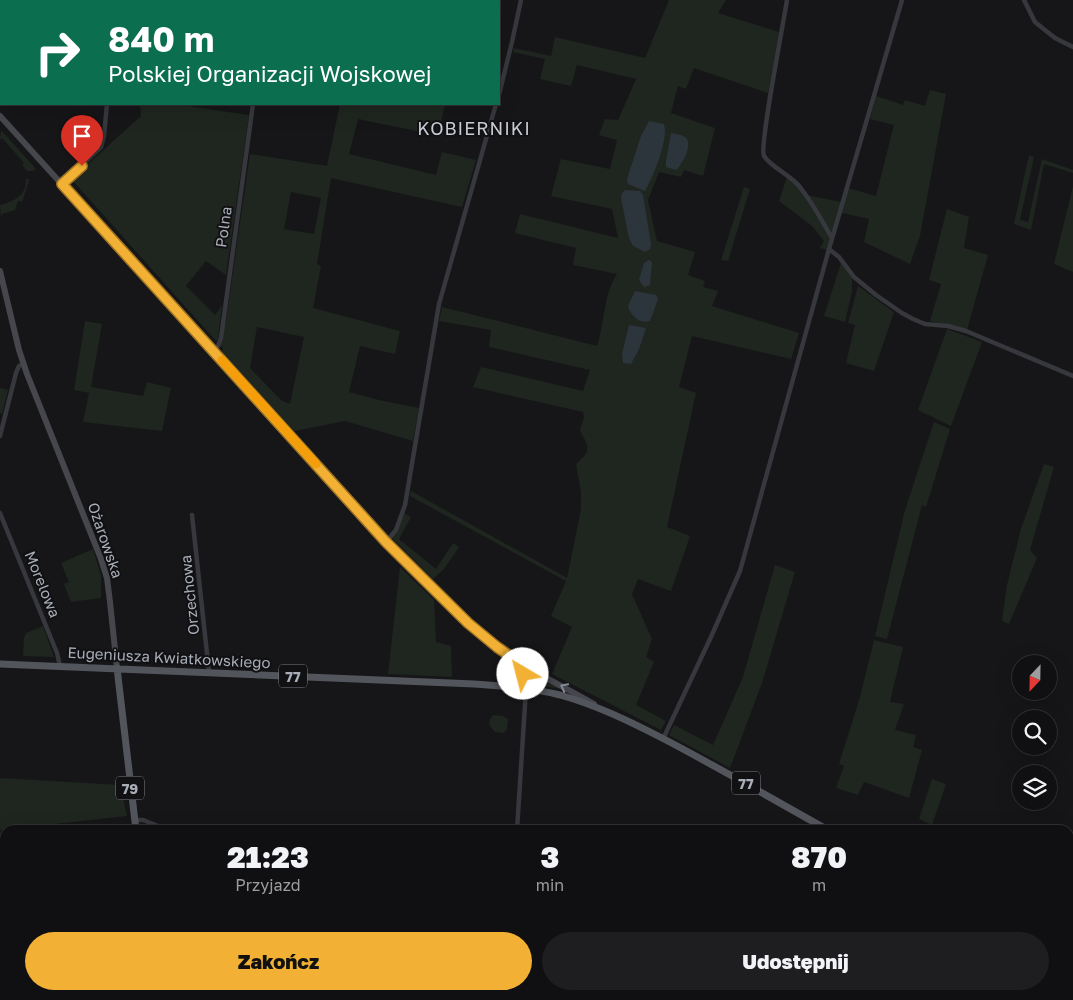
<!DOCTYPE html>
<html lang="pl">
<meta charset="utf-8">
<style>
body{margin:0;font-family:"Golos Text",sans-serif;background:#1e1e20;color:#f1f3f6;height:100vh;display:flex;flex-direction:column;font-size:19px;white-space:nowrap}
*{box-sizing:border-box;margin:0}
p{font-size:16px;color:#9c9d9f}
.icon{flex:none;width:28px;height:28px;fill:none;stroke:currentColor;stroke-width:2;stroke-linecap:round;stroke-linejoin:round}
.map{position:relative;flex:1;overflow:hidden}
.sheet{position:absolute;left:0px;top:825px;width:1074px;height:175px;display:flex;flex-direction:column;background:#101012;border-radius:15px 15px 0 0;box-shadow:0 5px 20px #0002,0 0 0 1px #303032}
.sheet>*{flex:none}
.banner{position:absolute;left:0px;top:0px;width:500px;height:105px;box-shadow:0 5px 20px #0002,0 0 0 1px #303032;background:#0b6e4f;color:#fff;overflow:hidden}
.needle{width:32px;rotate:202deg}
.tools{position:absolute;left:1012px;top:655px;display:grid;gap:10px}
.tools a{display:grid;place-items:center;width:45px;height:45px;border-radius:50%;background:#101012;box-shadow:0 5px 20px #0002,0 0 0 1px #303032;font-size:25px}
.pin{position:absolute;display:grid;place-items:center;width:42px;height:42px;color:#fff;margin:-51px -21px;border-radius:50% 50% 50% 0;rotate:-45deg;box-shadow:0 0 5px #0007}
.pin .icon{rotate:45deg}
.me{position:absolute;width:55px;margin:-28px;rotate:323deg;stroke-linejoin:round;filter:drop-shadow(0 0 4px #0008)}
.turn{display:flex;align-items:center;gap:18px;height:105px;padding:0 25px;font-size:22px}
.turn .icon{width:65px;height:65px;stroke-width:2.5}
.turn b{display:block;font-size:35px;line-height:42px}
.eta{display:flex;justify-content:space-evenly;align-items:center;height:85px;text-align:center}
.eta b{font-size:30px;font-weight:800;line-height:35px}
.action{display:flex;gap:10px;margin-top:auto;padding:10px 25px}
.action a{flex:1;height:58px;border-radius:30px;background:#f2b134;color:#111;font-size:20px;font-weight:800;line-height:58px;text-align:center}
.action a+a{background:#1e1e20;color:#f1f3f6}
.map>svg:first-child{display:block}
</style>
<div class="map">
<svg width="1073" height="1000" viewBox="0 0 1073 1000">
<rect width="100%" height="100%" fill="#161618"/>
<path fill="#1e261f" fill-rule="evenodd" d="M669,0H726L718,13L779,32L768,93L694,68L686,89L678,86L671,113L715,128L703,176L684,170L681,177L659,172L648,200L657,241L695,252L688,275L705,281L703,287L718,291L712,306L799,333L791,359L692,336L679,387L696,393L667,527L690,536L671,591L638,579L632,594L652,639L646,657L654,662L636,705L666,721L661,730L552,674L572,627L551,616L566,581L410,496L411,491L567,578L581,509V492L576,464C592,450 589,448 580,430L584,418L583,412L473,387L481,367L583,391L590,370L489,347L491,330L439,321L442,307L597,346C605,322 603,295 617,274L573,265L576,248L515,233L520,214L618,238L612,209L551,196L561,159L610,169L617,140L599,135L605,119L618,120L636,79L577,65L571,86L540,79L545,59L513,52L514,48L551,56L555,37L645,58Z
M930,90L946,94L920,236L910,264L864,242L869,219L838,212L832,234L806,195L841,202L845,187L876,196L894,125L870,119L876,96L903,105L905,100L925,106Z
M140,104H174L249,115L226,275L206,261L186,286L215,315L222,305L218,339L216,341L73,181L79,172L141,116Z
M340,104H445L440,127L424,123L421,132L358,119L349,154L436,175L442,152L476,160L462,207L331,178L317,264L321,266L313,308L400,331L395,354L360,346L349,392L379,400L419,408L413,441L345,421L294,431L222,352L223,348L220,345L226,320L250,154L327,166ZM291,192L321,198L314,234L284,229ZM257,327L304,337L290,404L281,400L250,368Z
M1,130L36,169L33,171H27L22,165L24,163L2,138L0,140Z
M1029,155L1034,157L1020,220L1028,222L1042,159L1073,170V173L1044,164L1031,230L1014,224Z
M787,177L798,187L831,239L827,250L820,248L824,241L812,226L779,201Z
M26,179H29V181L22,202L18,201L15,210L2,214L1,218L0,205C15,201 26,196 26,179Z
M1073,186V272L1054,264Z
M744,187L750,189L728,261L721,260Z
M947,209L969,217L964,248L988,255L967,330L930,321L941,284L929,280Z
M841,263L852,277V292L845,322L824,316Z
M858,286L894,312L874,371L846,363L855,325L848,323Z
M85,321L102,324L91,387L143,396L147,382L171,388L162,431L83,422L89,393L74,390Z
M947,329L982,342L951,426L918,410Z
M0,388L8,390L2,414L0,413Z
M934,422L950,429L926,507L922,505L887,639L875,636L905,510Z
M1044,464L1054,467L1030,550L1037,558L1009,624L1002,621L1007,585L1021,529Z
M404,513L411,517L399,539L436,569L453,543L459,547L444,569L433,579L392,538L398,531Z
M93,549L101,576V598L71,602L64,584L69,582L61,563Z
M775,565L795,572L762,683L730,768L669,735L674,725L713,745L743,677Z
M400,567L434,600L436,642L451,646L452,677L388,674Z
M43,626L54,657L23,656L24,638L26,633Z
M874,640L903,647L890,702L904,704L895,730L916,735L913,747L922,750L909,798L864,782L858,795L836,788L844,766L839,764L860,697Z
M529,672L561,689L527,683Z
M493,715L503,716L508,719L507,729L504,733L495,732L489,725L490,719Z
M0,778L120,785L127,816L0,830Z
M932,779L946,784L932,825L919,819Z
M916,995H948L952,1000H921Z
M988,995H1015L1013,1000H988Z"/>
<path fill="#2c353c" d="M649,121L664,124C669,139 653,177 645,191L628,184L627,179L641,136Z
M671,133C676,134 682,134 686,138C693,145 682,165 676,170L666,167V161Z
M625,190L640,191L643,195L651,244L650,249L645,252L633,246L629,238L621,198L622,193Z
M649,260L652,262L650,285L644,287L639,280L644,263Z
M635,291L656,295L658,299L650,321C639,324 631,316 628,306Z
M629,325L646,328L639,349L631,364L623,363L622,354Z"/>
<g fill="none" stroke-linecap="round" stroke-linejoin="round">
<path stroke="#37383d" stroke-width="4.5" d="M787,0C784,20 759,147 764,156C771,167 790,175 799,186C812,202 822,221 832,238
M1024,0L1035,22L1055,38L1073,47
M3,1L4,0
M116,1V0
M269,1V0
M0,17L1,12
M0,50H1
M499,95L512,42L521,0
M62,184L101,147L104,136L107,104
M829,249L839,257L854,277L876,295L902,313L913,319L925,324L948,326L966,331L1073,376
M214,351L218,346L221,338L253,104
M0,436L16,373L19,366L23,364
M0,513L57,653L60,666
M192,515L209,672
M386,542L396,530L405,505L439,304L496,104
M663,739L711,637L740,571L829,249L902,0
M134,820H143L168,830
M517,830L526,689
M0,883H5
M34,995L35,1000
M82,995L83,1000
M869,1000V995"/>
<path stroke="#45474d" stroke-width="6" d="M0,116L386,542C424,580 460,621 504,653C532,672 565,687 594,704
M0,271L19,350L27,374L101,559L107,578L110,602L117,668
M520,663L523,674L521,688"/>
<path stroke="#53555c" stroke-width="7" d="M0,664L474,684C503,686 532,688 560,695C596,705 629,721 662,738C718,767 772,799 828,830
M117,668L136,830
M1069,960L1073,962
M169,995L170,1000"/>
</g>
<defs><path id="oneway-chevron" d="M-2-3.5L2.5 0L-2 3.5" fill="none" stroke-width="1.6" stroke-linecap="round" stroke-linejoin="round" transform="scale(1.25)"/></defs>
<use stroke="#858993" href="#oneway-chevron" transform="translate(564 687) rotate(-153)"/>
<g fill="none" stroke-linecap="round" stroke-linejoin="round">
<defs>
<path id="route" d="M82,166L62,184L386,542L468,623L497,647L520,663L523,674"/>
</defs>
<use href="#route" stroke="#9d7322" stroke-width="12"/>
<use href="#route" stroke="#f2b134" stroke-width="9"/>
<path stroke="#f59e0b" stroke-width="9" d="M222,360L316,464"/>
</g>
<g text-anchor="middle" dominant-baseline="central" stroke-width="4" stroke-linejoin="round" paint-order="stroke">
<g fill="#111113" stroke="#7b7e86" stroke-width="1">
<rect x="279" y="664.5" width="28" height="23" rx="4"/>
<rect x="732" y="771.5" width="28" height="23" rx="4"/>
<rect x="116" y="776.5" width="28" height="23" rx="4"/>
</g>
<g font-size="14" font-weight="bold" fill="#a8adb8">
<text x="293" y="676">77</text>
<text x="746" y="783">77</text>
<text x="130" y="788">79</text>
</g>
<g font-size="15" fill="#a8adb8" stroke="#111113">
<text transform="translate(223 227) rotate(-82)">Polna</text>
<text transform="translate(106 540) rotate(71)">Ożarowska</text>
<text transform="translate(43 584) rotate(68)">Morelowa</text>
<text transform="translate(189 595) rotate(-96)">Orzechowa</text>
<text transform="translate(169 657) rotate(3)">Eugeniusza Kwiatkowskiego</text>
</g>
<g font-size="18" letter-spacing="1" fill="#c9ccd4" stroke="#111113">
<text x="474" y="128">KOBIERNIKI</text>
</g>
</g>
</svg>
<div class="tools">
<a><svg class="needle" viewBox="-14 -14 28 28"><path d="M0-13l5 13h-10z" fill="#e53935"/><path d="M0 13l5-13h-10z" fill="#9c9d9f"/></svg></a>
<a><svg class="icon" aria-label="search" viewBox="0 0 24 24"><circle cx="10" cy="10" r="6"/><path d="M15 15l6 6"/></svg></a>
<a><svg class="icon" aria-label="layers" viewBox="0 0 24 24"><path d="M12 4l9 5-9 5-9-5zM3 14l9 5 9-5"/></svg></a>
</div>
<div class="pin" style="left:82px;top:166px;background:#d93025"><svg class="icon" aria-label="arrive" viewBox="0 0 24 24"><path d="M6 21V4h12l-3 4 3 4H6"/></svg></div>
<svg class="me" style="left:523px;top:674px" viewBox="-20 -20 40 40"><circle r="19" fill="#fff"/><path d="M0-13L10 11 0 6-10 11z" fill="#f2b134"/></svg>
<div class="banner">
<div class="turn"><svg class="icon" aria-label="right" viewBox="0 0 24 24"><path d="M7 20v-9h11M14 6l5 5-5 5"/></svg><div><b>840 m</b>Polskiej Organizacji Wojskowej</div></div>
</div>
<section class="sheet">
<div class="eta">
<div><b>21:23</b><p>Przyjazd</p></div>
<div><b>3</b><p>min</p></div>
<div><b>870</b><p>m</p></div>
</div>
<div class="action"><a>Zakończ</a><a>Udostępnij</a></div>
</section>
</div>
